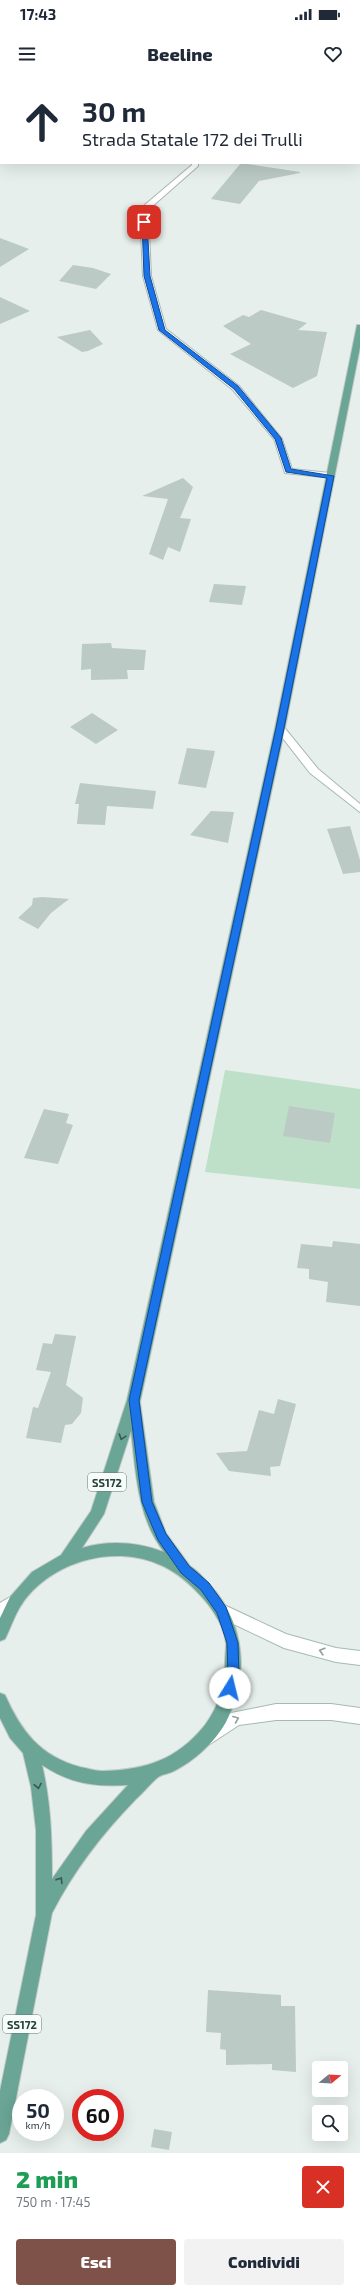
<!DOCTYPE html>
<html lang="it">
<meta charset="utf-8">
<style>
body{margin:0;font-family:"Exo 2",sans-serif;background:#f2f2f3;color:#1f2937;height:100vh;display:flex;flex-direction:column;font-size:15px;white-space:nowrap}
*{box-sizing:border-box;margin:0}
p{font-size:13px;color:#747a83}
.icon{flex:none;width:22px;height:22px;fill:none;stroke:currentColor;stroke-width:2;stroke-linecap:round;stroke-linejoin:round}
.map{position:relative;height:2073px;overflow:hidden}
.details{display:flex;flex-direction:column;background:#fff;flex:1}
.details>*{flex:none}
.top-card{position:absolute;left:0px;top:0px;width:360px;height:84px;box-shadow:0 4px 16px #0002;background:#fff;color:#1f2937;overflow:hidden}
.needle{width:26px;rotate:72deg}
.fabs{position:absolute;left:312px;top:1981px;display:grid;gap:8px}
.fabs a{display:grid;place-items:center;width:36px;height:36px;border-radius:4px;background:#fff;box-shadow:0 4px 16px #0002;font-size:20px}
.speed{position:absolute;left:12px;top:2009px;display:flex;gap:8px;font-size:20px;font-weight:700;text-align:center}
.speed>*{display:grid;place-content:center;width:52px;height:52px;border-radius:50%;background:#fff;box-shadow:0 4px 16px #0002;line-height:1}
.speed small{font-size:10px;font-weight:400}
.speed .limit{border:6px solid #d22;background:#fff;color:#111}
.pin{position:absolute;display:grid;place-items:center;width:34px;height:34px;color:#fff;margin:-17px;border-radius:8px;box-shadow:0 2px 6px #0006}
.me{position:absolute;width:44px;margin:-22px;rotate:9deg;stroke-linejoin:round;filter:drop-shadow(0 0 3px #0008)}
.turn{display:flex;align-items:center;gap:14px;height:84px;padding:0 16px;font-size:18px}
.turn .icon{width:52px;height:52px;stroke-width:2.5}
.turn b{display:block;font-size:28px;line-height:34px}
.round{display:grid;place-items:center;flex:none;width:42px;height:42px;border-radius:4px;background:#f2f2f3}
.head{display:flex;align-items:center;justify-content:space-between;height:68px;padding:0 16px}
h1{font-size:24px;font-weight:800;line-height:30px;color:#1e9e55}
.primary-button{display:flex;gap:8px;margin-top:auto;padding:8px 16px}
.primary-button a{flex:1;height:46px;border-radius:4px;background:#7f5249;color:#fff;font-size:16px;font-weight:800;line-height:46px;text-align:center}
.primary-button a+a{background:#f2f2f3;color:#1f2937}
.status{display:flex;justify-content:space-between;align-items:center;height:28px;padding:0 20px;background:#fff;direction:ltr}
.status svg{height:11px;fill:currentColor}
header{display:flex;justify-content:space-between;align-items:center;height:52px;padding:0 16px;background:#fff;font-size:18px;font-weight:800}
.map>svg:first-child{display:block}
</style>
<div class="status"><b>17:43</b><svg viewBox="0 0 49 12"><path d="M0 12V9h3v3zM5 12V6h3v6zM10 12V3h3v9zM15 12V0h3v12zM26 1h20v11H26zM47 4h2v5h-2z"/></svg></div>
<header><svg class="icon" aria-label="menu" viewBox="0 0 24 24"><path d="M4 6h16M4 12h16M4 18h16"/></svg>Beeline<svg class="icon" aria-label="heart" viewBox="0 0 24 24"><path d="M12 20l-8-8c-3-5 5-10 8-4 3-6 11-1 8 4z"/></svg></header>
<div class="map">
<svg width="360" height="2073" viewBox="0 0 360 2073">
<rect width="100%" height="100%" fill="#e6efeb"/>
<path fill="#bfe0c8" d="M225,990L360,1009V1109L205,1092Z"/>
<path fill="#bbcac4" d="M241,83L300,92V93L259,101L240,124L211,119Z
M0,158L29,169L0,187Z
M73,185L93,188L111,194L96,209L59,201Z
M0,217L30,231L0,244Z
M261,230L307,243L298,250L327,252L317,296L293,308L230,274L251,264L223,246L243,235L249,237Z
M90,250L103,264L88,271L82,272L57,257Z
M183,398L193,407L180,438L191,439L180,472L168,467L163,480L149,474L168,419L142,416Z
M214,504L246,506L242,525L209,522Z
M111,563L112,568L146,570L144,590H127L128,599L91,600V589L81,590L82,564Z
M92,633L118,650L96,664L70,647Z
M187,668L215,671L206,708L178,704Z
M80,703L156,711L153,729L107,726L105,745L77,744L79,724H75Z
M211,731L234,732L228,763L190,755Z
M350,746L360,780V792L343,794L327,749Z
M42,817L69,819L51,833L38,849L18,838L32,825L33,818Z
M289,1026L335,1033L330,1063L283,1056Z
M44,1029L69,1034L66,1043L73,1045L58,1084L24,1078Z
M333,1161L360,1164V1226L326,1222L328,1202L309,1199V1189L297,1188L301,1164L332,1167Z
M55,1254L76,1256L66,1305L83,1318L81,1333L72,1344L65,1345L61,1363L26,1358L33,1327L38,1328L51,1292L36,1290L43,1263L52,1264Z
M278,1319L296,1324L280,1386L270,1387L271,1396L229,1391L216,1373L247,1371L259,1330L274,1334Z
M208,1910L281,1915V1926H295L296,1992L272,1990V1984L226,1985V1970L220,1969L221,1953L206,1952Z
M154,2049L172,2052L169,2070L151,2067Z"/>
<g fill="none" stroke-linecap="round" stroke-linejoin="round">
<defs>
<path id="minor" d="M147,0H153V1H147Z
M192,83H198V86L148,130L151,196L166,249L239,306L282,359L292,389L330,393L334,396L333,398L285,393L274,359L233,310L158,250L143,196L140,129L192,85Z
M280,645L283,646L318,689L360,724V732L310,693L275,648Z
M15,1514L20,1516L22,1521L20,1526L0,1538V1523Z"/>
<path id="secondary" d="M222,1524L286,1554L336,1568L360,1571V1585L336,1582L284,1568L217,1536L215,1531L217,1526Z
M276,1624H331L360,1628V1644L331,1640H276L239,1645L210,1664L205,1661L202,1656L205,1651L231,1633Z"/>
<path id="primary" d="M357,245H360V267L285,648L140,1322L154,1422L166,1453L190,1486C198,1491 204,1498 210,1505C245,1543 250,1596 226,1642C215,1662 194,1681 174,1691C169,1694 161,1694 157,1698C150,1704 143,1713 136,1719C102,1754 74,1790 52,1833L9,2054L6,2060L0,2063V2011L36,1835V1750L31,1707L23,1673L10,1658L0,1638V1613L5,1615C21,1651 40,1676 80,1687C87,1688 95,1691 102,1691C145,1690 177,1680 205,1645C219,1626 225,1606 225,1583C225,1577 226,1570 226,1564C224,1546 213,1529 201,1516C189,1503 176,1491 158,1484C111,1464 47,1483 20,1527C14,1537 10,1549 5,1559L0,1561V1538L10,1517L32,1492L61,1475L91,1431L127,1320L275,648ZM131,1351C136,1393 137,1437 164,1472C137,1462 109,1460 82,1468L104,1434ZM42,1685C71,1704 94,1707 128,1705L86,1751L52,1799C52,1760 51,1723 42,1685Z"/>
</defs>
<use href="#minor" stroke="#a8b8b2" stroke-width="2"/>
<use href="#secondary" stroke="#a4bbb3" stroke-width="2"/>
<use href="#primary" stroke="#c2cac8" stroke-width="2"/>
<use href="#minor" fill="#fff" fill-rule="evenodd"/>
<use href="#secondary" fill="#fff" fill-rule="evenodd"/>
<use href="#primary" fill="#6aa596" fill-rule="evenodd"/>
</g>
<defs><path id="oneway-chevron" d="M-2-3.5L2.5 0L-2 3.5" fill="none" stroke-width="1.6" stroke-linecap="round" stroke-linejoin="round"/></defs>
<g stroke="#365b51">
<use href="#oneway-chevron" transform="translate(122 1357) rotate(108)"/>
<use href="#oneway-chevron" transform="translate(38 1706) rotate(80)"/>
<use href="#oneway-chevron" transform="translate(60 1800) rotate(-58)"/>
</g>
<g stroke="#92a09c">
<use href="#oneway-chevron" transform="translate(322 1571) rotate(-164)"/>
<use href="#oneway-chevron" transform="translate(236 1639) rotate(-22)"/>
</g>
<path fill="#1a73e8" stroke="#114b97" d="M144,140L147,142L150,196L165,250L238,306L281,358L291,389L334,396L284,648L139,1320L152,1422L166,1454L189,1486L209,1503L226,1527L238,1563L239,1597L234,1612L230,1613L226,1612L224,1608L228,1597L227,1563L217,1533L201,1510L181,1493L158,1460L142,1422L129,1320L276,648L327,398L286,392L275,359L234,309L159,250L144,196L142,142Z"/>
<g text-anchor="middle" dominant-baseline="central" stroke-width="3.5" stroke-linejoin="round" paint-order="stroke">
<g fill="#f7fbf9" stroke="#637a73" stroke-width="1">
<rect x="88" y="1393" width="38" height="18" rx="3"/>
<rect x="3" y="1935" width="38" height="18" rx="3"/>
</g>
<g font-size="11" font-weight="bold" fill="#24423a">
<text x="107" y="1402">SS172</text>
<text x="22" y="1944">SS172</text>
</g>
</g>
</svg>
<div class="fabs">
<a><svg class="needle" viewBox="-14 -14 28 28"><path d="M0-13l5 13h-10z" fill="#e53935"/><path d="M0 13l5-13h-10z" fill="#747a83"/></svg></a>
<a><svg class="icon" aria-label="search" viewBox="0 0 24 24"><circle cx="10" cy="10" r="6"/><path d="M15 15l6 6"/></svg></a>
</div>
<div class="speed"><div>50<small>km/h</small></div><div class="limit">60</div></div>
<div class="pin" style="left:144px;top:142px;background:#d93025"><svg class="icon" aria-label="arrive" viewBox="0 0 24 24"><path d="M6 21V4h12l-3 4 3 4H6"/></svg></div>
<svg class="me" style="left:230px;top:1608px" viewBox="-20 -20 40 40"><circle r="19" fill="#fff"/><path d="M0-13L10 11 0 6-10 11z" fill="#1a73e8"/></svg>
<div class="top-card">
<div class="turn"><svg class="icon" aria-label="ahead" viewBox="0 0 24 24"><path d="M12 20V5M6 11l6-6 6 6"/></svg><div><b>30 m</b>Strada Statale 172 dei Trulli</div></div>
</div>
</div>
<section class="details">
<div class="head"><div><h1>2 min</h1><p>750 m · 17:45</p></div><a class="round" style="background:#d93025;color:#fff"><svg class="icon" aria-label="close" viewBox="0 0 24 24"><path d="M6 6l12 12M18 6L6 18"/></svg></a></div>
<div class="primary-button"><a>Esci</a><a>Condividi</a></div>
</section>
